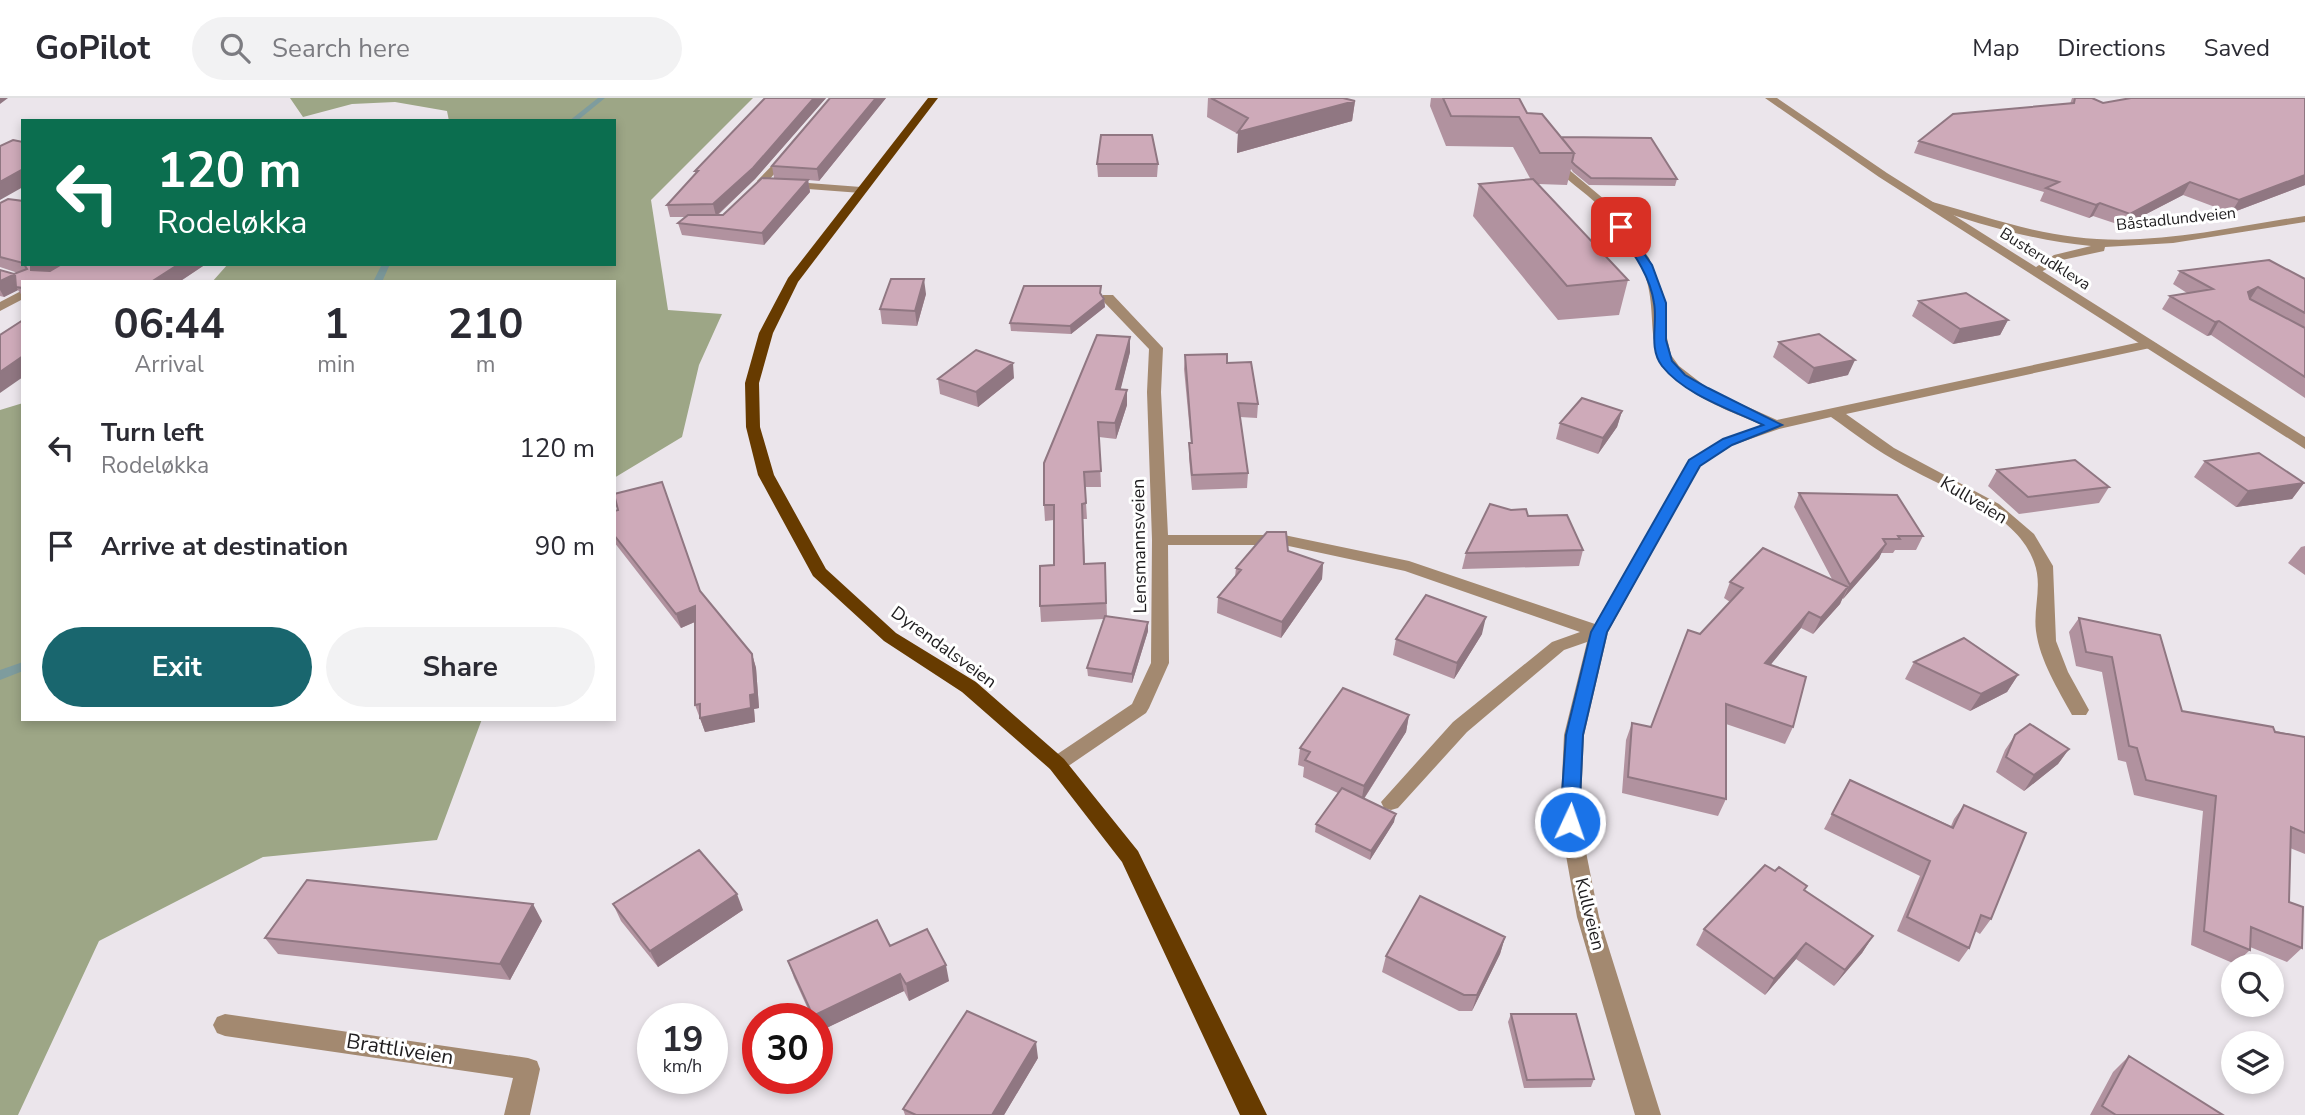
<!DOCTYPE html>
<meta charset="utf-8">
<style>
body{margin:0;font-family:"Nunito Sans",sans-serif;background:#f2f2f3;color:#2b2b33;height:100vh;display:flex;flex-direction:column;font-size:26px;white-space:nowrap}
*{box-sizing:border-box;margin:0}
p{font-size:23px;color:#7c7c81}
.icon{flex:none;width:38px;height:38px;fill:none;stroke:currentColor;stroke-width:2;stroke-linecap:round;stroke-linejoin:round}
.map{position:relative;flex:1;overflow:hidden}
.panel{position:absolute;left:21px;top:182px;width:595px;height:441px;display:flex;flex-direction:column;background:#fff;border-radius:0px;box-shadow:0 4px 10px #0003}
.panel>*{flex:none}
.top-card{position:absolute;left:21px;top:21px;width:595px;height:147px;border-radius:0px;box-shadow:0 4px 10px #0003;background:#0b6e4f;color:#fff;overflow:hidden}
.fabs{position:absolute;left:2221px;top:856px;display:grid;gap:14px}
.fabs a{display:grid;place-items:center;width:63px;height:63px;border-radius:50%;background:#fff;box-shadow:0 4px 10px #0003;font-size:35px}
.speed{position:absolute;left:637px;top:905px;display:flex;gap:14px;font-size:35px;font-weight:700;text-align:center}
.speed>*{display:grid;place-content:center;width:91px;height:91px;border-radius:50%;background:#fff;box-shadow:0 4px 10px #0003;line-height:1}
.speed small{font-size:18px;font-weight:400}
.speed .limit{border:10px solid #d22;background:#fff;color:#111}
.pin{position:absolute;display:grid;place-items:center;width:60px;height:60px;color:#fff;margin:-30px;border-radius:14px;box-shadow:0 4px 10px #0006}
.me{position:absolute;width:77px;margin:-38px;rotate:3deg;stroke-linejoin:round;filter:drop-shadow(0 0 5px #0008)}
.turn{display:flex;align-items:center;gap:24px;height:147px;padding:0 21px;font-size:32px}
.turn .icon{width:91px;height:91px;stroke-width:2.5}
.turn b{display:block;font-size:49px;line-height:60px}
.eta{display:flex;justify-content:space-evenly;align-items:center;height:119px;text-align:center}
.eta b{font-size:42px;font-weight:700;line-height:49px}
.cta{display:flex;gap:14px;margin-top:auto;padding:14px 21px}
.cta a{flex:1;height:80px;border-radius:42px;background:#19666e;color:#fff;font-size:28px;font-weight:700;line-height:80px;text-align:center}
.cta a+a{background:#f2f2f3;color:#2b2b33}
ul{padding:0;list-style:none}
li{display:flex;align-items:center;gap:21px;height:98px;padding:0 21px}
li div{flex:1}
li b{display:block;font-size:26px}
li em{font-style:normal}
header{display:flex;align-items:center;gap:42px;box-sizing:border-box;height:98px;padding:0 35px;background:#fff;border-bottom:2px solid #e1e1e2}
header strong{font-size:33px}
nav{display:flex;gap:38px;margin-inline-start:auto;font-size:24px}
.search{width:490px;height:63px;background:#f2f2f3;display:flex;align-items:center;gap:18px;box-sizing:border-box;padding:0 24px;border-radius:38px;color:#7c7c81;font-size:26px}
.map>svg:first-child{display:block}
</style>
<header>
<strong>GoPilot</strong>
<div class="search"><svg class="icon" aria-label="search" viewBox="0 0 24 24"><circle cx="10" cy="10" r="6"/><path d="M15 15l6 6"/></svg>Search here</div>
<nav><a>Map</a><a>Directions</a><a>Saved</a></nav>
</header>
<div class="map">
<svg width="2305" height="1017" viewBox="0 0 2305 1017">
<rect width="100%" height="100%" fill="#ebe5eb"/>
<path fill="#9da686" d="M290,0H753L651,102L668,212L722,216L699,267L682,339L614,380V184H212L228,166H614V23H449L447,13L395,4L352,6L303,19Z
M23,305V621H482L437,742L263,759L99,843L18,1017H0V312Z"/>
<g fill="none" stroke-linecap="round" stroke-linejoin="round">
<path fill="#7e9c9e" fill-rule="evenodd" d="M598,0H605L577,23H569Z
M382,166H390L382,184H373Z
M23,564V573L0,582V572Z"/>
<path fill="#a38970" fill-rule="evenodd" d="M787,52L792,55L769,82L861,89L867,92L861,95L757,87V83Z
M1555,60L1611,107L1649,160L1663,195L1667,240L1671,257L1679,268L1710,292L1777,322L2150,242L2157,246L2150,250L1846,316L1894,350L1999,406L2034,436L2053,468L2056,543L2068,574L2089,612L2086,617H2072C2058,591 2040,563 2036,533C2033,510 2043,487 2034,464C2017,415 1945,391 1903,367C1877,353 1855,336 1831,319L1779,331L1733,347L1700,368L1608,534L1584,637L1580,724L1599,819L1661,1017H1635L1577,819L1560,724L1564,637L1587,544L1564,552L1467,634L1398,710L1391,712L1384,710L1381,704L1453,624L1552,544L1580,534L1405,473L1284,447H1168L1169,565L1149,610L1146,615L1064,671L1057,674L1050,671L1047,666L1050,661L1132,606L1151,565L1152,442L1147,294L1149,251L1103,203V197H1113L1163,250L1161,294L1168,437H1284L1409,463L1595,526L1689,362L1723,341L1762,327C1721,309 1657,289 1653,236C1651,211 1652,187 1639,164C1628,144 1615,123 1599,108C1584,93 1565,82 1551,65L1550,63Z
M1929,103C1978,116 2024,133 2075,139C2152,149 2230,129 2305,118V124L2173,145L2105,149L2104,153L2062,162L2036,177L2030,173L2054,157L2091,148C2034,143 1979,126 1925,108L1923,106Z
M23,192V201L0,213V204Z
M225,916L528,960L537,963L540,971L530,1017H504L513,980L225,938L217,935L213,927L217,919Z"/>
<path fill="#a38970" fill-rule="evenodd" d="M1765,0H1777L1887,75L2305,339V351L1879,79Z"/>
<path fill="#673b00" fill-rule="evenodd" d="M928,0H938L798,184L773,235L759,285L760,329L774,377L826,471L896,535L976,584L1064,661L1138,753L1267,1017H1240L1122,764L1050,671L962,594L884,543L813,478L758,377L746,329L745,285L759,235L788,180Z"/>
</g>
<path fill="#b1929f" d="M765,0H826L755,81L718,117H723L774,80L772,68L830,0H886L819,83L808,82L810,94L764,147L682,137L678,125L685,119H670L667,107L696,76L695,73Z
M1208,0H1343L1355,3L1352,23L1237,55L1238,36L1207,19Z
M1431,0H1519L1527,15L1561,39L1677,81L1675,88L1589,87L1573,74L1571,71L1567,87L1538,86L1628,182L1619,217L1558,222L1473,118L1479,86L1531,82L1513,49L1446,48L1430,8Z
M2072,0H2092L2103,5L2305,0V87L2231,115L2183,97L2123,128L2093,118L2089,120L2040,103L2044,94L1914,55L1919,43L2070,6Z
M1097,66H1158L1157,79H1098Z
M23,103V166H206L179,184H23V199L18,192L4,199L0,198V172L14,176L18,175L0,169V105Z
M2180,173L2305,181V300L2211,237L2207,238L2162,211L2170,198L2187,195L2173,186Z
M926,196L917,228L882,226L880,211Z
M1101,196L1104,201L1105,209L1071,236L1011,233L1010,225Z
M1919,203L2008,222L2000,237L1953,246L1912,218Z
M1130,239V254L1120,292H1127V307L1116,341L1099,339L1101,389H1085L1087,421H1083L1085,466L1105,465L1107,518L1148,524V533L1132,585L1088,578L1087,570L1104,521L1041,524L1040,508L1054,467V422L1045,423L1044,407Z
M1779,244L1848,277L1808,286L1773,259Z
M1185,257L1227,265L1258,306L1257,320L1240,319L1248,375L1247,390L1192,392L1189,360V345H1191L1184,271Z
M1014,280L978,309L940,296L938,281Z
M1622,313L1617,329L1598,356L1556,341L1560,325Z
M2205,363L2304,385L2292,401L2236,409L2194,379Z
M1997,372L2109,389L2099,405L2019,416L1988,388Z
M1799,395L1923,438L1916,452H1895L1893,455H1881L1879,460L1843,501L1842,500L1840,506L1813,536L1801,530L1770,567L1793,629L1785,646L1726,626V701L1718,718L1622,695L1626,642L1632,625L1651,629L1700,536L1730,504L1724,500L1730,484L1833,483L1794,409Z
M614,413L700,493L752,556L756,570L759,610L754,611L755,624L705,634L695,607V524L681,530L614,444Z
M1528,418L1583,452L1579,468L1462,471L1466,455Z
M2305,448V477L2288,465L2301,449Z
M1288,453L1323,465L1322,481L1281,540L1217,515L1218,499L1235,479L1236,470Z
M2079,520L2182,613L2305,639V756L2290,750L2289,804L2302,850L2287,864L2250,849V852L2235,866L2191,847L2203,713L2134,697L2126,664L2118,662L2102,574L2076,568L2069,534Z
M1482,536L1454,581L1393,557L1396,541Z
M1914,564L2018,577L2007,594L1970,613L1905,581Z
M1409,617L1406,634L1364,701L1394,724L1370,762L1315,734L1316,726L1338,695L1303,679L1304,669L1298,667L1300,650Z
M2015,637L2069,651L2058,666L2024,693L1996,674L2005,652Z
M1850,682L1951,728L1954,721L1964,707L1991,821L1980,836L1975,833L1969,850L1959,864L1897,833L1920,778L1824,731Z
M1804,793L1873,838L1862,855L1834,888L1796,861L1765,897L1696,847L1704,831Z
M613,806L743,812L658,869L621,823Z
M542,823L510,882L278,856L265,840Z
M1505,839L1500,856L1472,913H1459L1382,874L1386,858Z
M890,848L949,883L909,903L904,893L818,934L817,920H812L794,880L788,863Z
M1511,916L1594,981L1591,989L1524,990L1508,924Z
M2129,958L2223,1017H2090L2113,974Z
M1038,960L1004,1017H905L903,1011Z"/>
<path fill="#907782" d="M0,0H8L0,6Z
M814,0H826L755,81L716,118L713,106Z
M876,0H886L819,83L817,71Z
M1355,3L1352,23L1237,55L1238,34Z
M23,71V89L0,102V84Z
M2305,77V87L2231,115L2239,102Z
M808,82L810,94L764,147L762,135Z
M2190,84L2183,97L2123,128L2130,116Z
M2100,105L2093,118L2089,120L2096,107Z
M36,166H69L40,182L31,172V168Z
M179,166H206L179,184H151Z
M15,176L16,189L18,192L4,199L0,192V183Z
M924,181L926,196L917,228L915,213Z
M2258,189L2249,203L2248,194Z
M1104,201L1105,209L1071,236L1070,228Z
M2008,222L2000,237L1953,246L1960,231Z
M2219,223L2211,237L2207,238L2215,224Z
M1130,239V254L1117,306L1116,291Z
M23,258V279L0,295V274Z
M1855,262L1848,277L1808,286L1814,270Z
M1013,265L1014,280L978,309L976,294Z
M1127,292V307L1116,341L1115,325Z
M1622,313L1617,329L1598,356L1603,340Z
M2304,385L2292,401L2236,409L2248,393Z
M1886,446L1879,460L1843,501L1850,487Z
M1323,465L1322,481L1281,540L1282,524Z
M1848,489L1840,506L1813,536L1821,520Z
M695,508L699,522L681,530L676,516Z
M1809,514L1801,530L1758,582L1765,565Z
M1486,519L1482,536L1454,581L1457,565Z
M1148,524V533L1132,585V576Z
M752,556L756,570L759,610L754,611L755,624L705,634L700,620L750,597Z
M2018,577L2007,594L1970,613L1981,596Z
M1409,617L1406,634L1361,705L1364,688Z
M2069,651L2058,666L2024,693L2034,677Z
M1396,716L1394,724L1370,762L1371,753Z
M737,796L743,812L658,869L650,853Z
M533,806L542,823L510,882L500,866Z
M1873,838L1862,855L1834,888L1845,872Z
M1505,839L1500,856L1472,913L1477,897Z
M1806,845L1796,861L1765,897L1774,881Z
M946,867L949,883L909,903L906,886Z
M900,876L904,893L818,934L817,920H813V918Z
M1036,944L1038,960L1004,1017H992Z"/>
<path fill="#ceaab9" stroke="#907782" stroke-width="2" d="M765,0H814L753,70L713,106L667,107L698,73H695Z
M830,0H876L817,71L772,68Z
M1211,0H1343L1355,3L1238,34L1248,20Z
M1443,0H1519L1527,15L1542,16L1574,55H1540L1519,19L1451,18Z
M2075,0H2092L2103,5L2131,0H2305V77L2239,102L2190,84L2130,116L2100,105L2096,107L2046,90L2059,84L1919,43L1953,16L2074,5Z
M1101,37H1152L1158,66H1097Z
M1561,39L1651,40L1677,81L1591,80L1575,67L1572,64L1574,55Z
M13,42L23,44V71L0,84V48Z
M762,80L808,82L762,135L678,125L688,117H723Z
M1533,81L1628,182L1567,188L1479,86Z
M8,101L23,103V165L0,159V105Z
M2269,162L2305,181V215L2258,189L2248,194L2250,201L2305,230V279L2219,223L2215,224L2170,198L2213,191L2180,173Z
M24,166H36L31,168V172L50,173L62,166H179L151,184H23V190L16,189L15,176L0,183V172L14,176L27,171Z
M891,181H924L915,213L880,211Z
M1024,188H1101L1100,195L1104,201L1070,228L1010,225Z
M1966,195L2008,222L1960,231L1919,203Z
M23,222V258L0,274V237Z
M1819,236L1855,262L1814,270L1779,244Z
M1097,237L1130,239L1116,291L1127,292L1115,325L1098,324L1101,373L1084,374L1086,405L1082,406L1084,466L1105,465L1106,505L1040,508V468L1054,467V407H1044V365Z
M976,252L1013,265L976,294L938,281Z
M1227,256V265L1251,264L1258,306L1238,305L1248,375L1192,377L1189,345H1192L1185,257Z
M1582,300L1622,313L1603,340L1560,325Z
M2259,355L2304,385L2248,393L2205,363Z
M2075,362L2109,389L2028,399L1997,372Z
M662,384L700,493L752,556L755,596L750,597L751,610L700,620V606L695,607V508L676,516L614,437V413L618,412L614,396Z
M1799,395L1897,397L1923,438H1898L1900,441H1883L1886,446L1850,487Z
M1490,406L1511,412L1526,411L1528,418L1567,417L1583,452L1466,455Z
M1267,434H1286L1288,453L1323,465L1282,524L1218,499L1241,472L1236,470Z
M1763,450L1848,489L1821,520L1809,514L1765,565L1806,579L1793,629L1726,606V701L1628,679L1632,625L1651,629L1688,532L1700,536L1743,490L1730,484Z
M1426,497L1486,519L1457,565L1396,541Z
M1105,518L1148,524L1132,576L1087,570Z
M2079,520L2160,537L2182,613L2273,629L2275,634L2305,639V735L2291,729L2289,804L2303,809L2302,850L2251,829L2250,852L2204,833L2216,698L2146,682L2137,650L2129,648L2112,559L2086,554Z
M1964,540L2018,577L1981,596L1914,564Z
M1343,590L1409,617L1364,688L1305,662L1310,654L1300,650Z
M2030,626L2069,651L2034,677L2006,659L2015,637Z
M1850,682L1953,730L1964,707L2026,735L1991,821L1981,817L1969,850L1907,819L1930,763L1832,716Z
M1342,690L1396,716L1371,753L1316,726Z
M699,752L737,796L650,853L613,806Z
M1765,767L1775,773L1779,769L1807,788L1804,792L1873,838L1845,872L1806,845L1774,881L1704,831Z
M307,782L533,806L500,866L265,840Z
M1420,798L1505,839L1477,897H1464L1386,858Z
M877,822L890,848L927,831L946,867L906,886L900,876L813,918L788,863Z
M967,913L1036,944L992,1017H916L903,1011Z
M1511,916H1576L1594,981L1527,982Z
M2129,958L2223,1017H2116L2102,1008Z"/>
<path fill="#1a73e8" stroke="#114b97" stroke-width="2" d="M1617,127H1624L1652,167L1666,205V242L1672,263L1685,277L1708,290L1782,327L1732,347L1700,368L1607,534L1583,637L1579,724L1577,729L1570,732L1563,729L1560,724L1566,637L1591,534L1689,362L1723,341L1763,327C1730,311 1685,297 1662,268C1648,250 1658,225 1654,205C1650,176 1631,152 1615,129Z"/>
<g text-anchor="middle" dominant-baseline="central" stroke-width="6" stroke-linejoin="round" paint-order="stroke">
<g font-size="16" fill="#1e1c1e" stroke="#fff">
<text transform="translate(2176 121) rotate(-6)">Båstadlundveien</text>
<text transform="translate(2045 161) rotate(32)">Busterudkleva</text>
</g>
<g font-size="18" fill="#1e1c1e" stroke="#fff">
<text transform="translate(1974 402) rotate(31)">Kullveien</text>
<text transform="translate(1139 448) rotate(-91)">Lensmannsveien</text>
<text transform="translate(944 549) rotate(36)">Dyrendalsveien</text>
<text transform="translate(1590 816) rotate(76)">Kullveien</text>
</g>
<g font-size="21" fill="#1e1c1e" stroke="#fff">
<text transform="translate(400 951) rotate(9)">Brattliveien</text>
</g>
</g>
</svg>
<div class="fabs">
<a><svg class="icon" aria-label="search" viewBox="0 0 24 24"><circle cx="10" cy="10" r="6"/><path d="M15 15l6 6"/></svg></a>
<a><svg class="icon" aria-label="layers" viewBox="0 0 24 24"><path d="M12 4l9 5-9 5-9-5zM3 14l9 5 9-5"/></svg></a>
</div>
<div class="speed"><div>19<small>km/h</small></div><div class="limit">30</div></div>
<div class="pin" style="left:1621px;top:129px;background:#d93025"><svg class="icon" aria-label="arrive" viewBox="0 0 24 24"><path d="M6 21V4h12l-3 4 3 4H6"/></svg></div>
<svg class="me" style="left:1570px;top:724px" viewBox="-20 -20 40 40"><circle r="17" fill="#1a73e8" stroke="#fff" stroke-width="3"/><path d="M0-11L8 9 0 5-8 9z" fill="#fff"/></svg>
<div class="top-card">
<div class="turn"><svg class="icon" aria-label="left" viewBox="0 0 24 24"><path d="M17 20v-9H6M10 6l-5 5 5 5"/></svg><div><b>120 m</b>Rodeløkka</div></div>
</div>
<section class="panel">
<div class="eta">
<div><b>06:44</b><p>Arrival</p></div>
<div><b>1</b><p>min</p></div>
<div><b>210</b><p>m</p></div>
</div>
<ul>
<li><svg class="icon" aria-label="left" viewBox="0 0 24 24"><path d="M17 20v-9H6M10 6l-5 5 5 5"/></svg><div><b>Turn left</b><p>Rodeløkka</p></div><em>120 m</em></li>
<li><svg class="icon" aria-label="arrive" viewBox="0 0 24 24"><path d="M6 21V4h12l-3 4 3 4H6"/></svg><div><b>Arrive at destination</b></div><em>90 m</em></li>
</ul>
<div class="cta"><a>Exit</a><a>Share</a></div>
</section>
</div>
